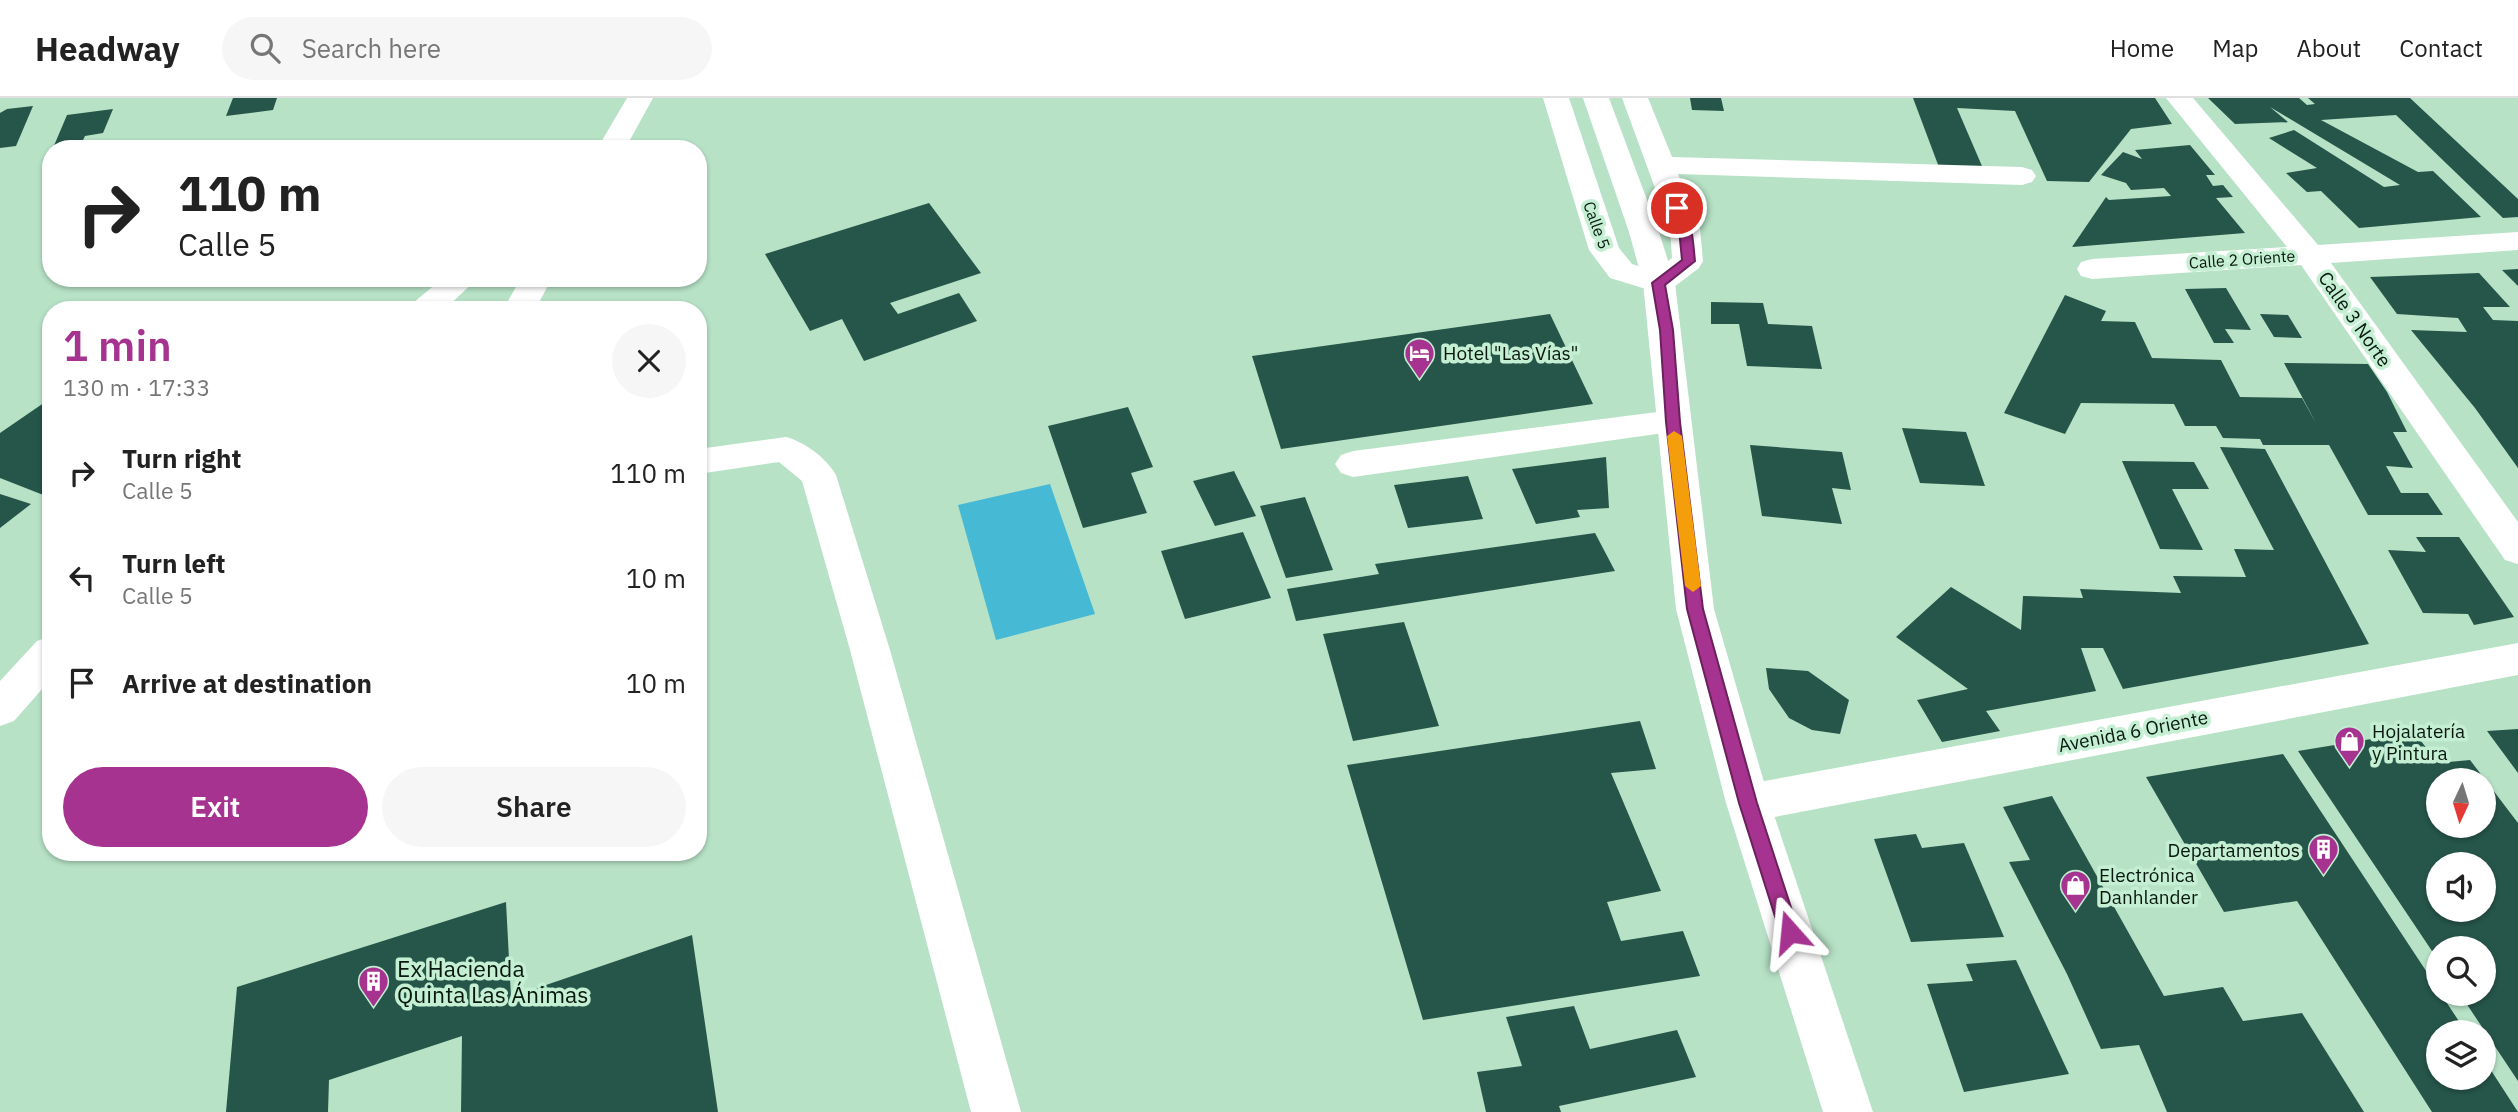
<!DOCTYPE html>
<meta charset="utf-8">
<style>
body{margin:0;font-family:"IBM Plex Sans",sans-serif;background:#f6f6f6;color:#222;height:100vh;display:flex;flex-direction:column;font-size:26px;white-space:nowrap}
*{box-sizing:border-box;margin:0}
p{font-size:23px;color:#767676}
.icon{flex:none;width:38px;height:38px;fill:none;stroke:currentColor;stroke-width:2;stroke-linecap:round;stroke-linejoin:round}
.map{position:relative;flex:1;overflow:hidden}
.panel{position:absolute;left:42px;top:203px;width:665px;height:560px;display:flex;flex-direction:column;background:#fff;border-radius:28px;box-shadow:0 2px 5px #0004}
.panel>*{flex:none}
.guide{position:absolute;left:42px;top:42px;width:665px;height:147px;border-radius:28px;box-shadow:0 2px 5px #0004;background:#fff;color:#222;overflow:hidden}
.needle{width:46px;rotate:184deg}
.controls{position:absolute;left:2426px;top:670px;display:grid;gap:14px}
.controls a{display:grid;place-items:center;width:70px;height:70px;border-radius:50%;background:#fff;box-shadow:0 2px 5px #0004;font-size:35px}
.pin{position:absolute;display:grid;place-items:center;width:60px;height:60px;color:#fff;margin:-30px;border:4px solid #fff;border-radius:50%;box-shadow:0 2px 7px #0007}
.me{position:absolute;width:77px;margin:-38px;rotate:342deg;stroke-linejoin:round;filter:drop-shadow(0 0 5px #0008)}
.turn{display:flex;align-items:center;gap:24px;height:147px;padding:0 21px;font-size:32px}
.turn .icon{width:91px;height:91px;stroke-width:2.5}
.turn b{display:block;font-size:49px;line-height:60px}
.round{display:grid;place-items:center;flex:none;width:74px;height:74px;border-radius:37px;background:#f6f6f6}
.head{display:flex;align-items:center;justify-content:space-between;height:119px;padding:0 21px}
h1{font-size:42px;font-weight:600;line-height:52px;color:#a5338f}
.button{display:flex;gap:14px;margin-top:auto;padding:14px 21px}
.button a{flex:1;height:80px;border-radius:42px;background:#a5338f;color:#fff;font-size:28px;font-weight:600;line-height:80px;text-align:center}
.button a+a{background:#f6f6f6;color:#222}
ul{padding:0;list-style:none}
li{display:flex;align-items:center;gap:21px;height:105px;padding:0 21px}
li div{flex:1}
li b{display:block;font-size:26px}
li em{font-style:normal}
header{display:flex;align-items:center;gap:42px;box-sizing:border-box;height:98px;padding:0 35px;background:#fff;border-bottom:2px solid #e0e0e0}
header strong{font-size:33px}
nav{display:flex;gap:38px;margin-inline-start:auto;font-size:24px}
.search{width:490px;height:63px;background:#f6f6f6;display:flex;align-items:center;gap:18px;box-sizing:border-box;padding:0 24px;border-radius:38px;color:#767676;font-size:26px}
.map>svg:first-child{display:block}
</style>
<header>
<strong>Headway</strong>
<div class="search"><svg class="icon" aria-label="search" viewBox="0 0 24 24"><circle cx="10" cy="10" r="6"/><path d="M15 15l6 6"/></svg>Search here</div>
<nav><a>Home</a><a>Map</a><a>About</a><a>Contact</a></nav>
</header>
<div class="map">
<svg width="2518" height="1014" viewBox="0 0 2518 1014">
<rect width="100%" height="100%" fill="#b7e2c6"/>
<path fill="#46b9d4" d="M1050,386L1095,516L996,542L958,407Z"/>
<path fill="#26554a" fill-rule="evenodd" d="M233,0H277L273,12L226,18Z
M1690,0H1721L1724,13L1692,12Z
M1913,0H2155L2172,26L2131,31L2089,84L2047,83L2015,13L1957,10L1985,75L1940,72Z
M2208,0H2299L2307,7L2315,6L2308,0H2410L2518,101V119L2503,120L2396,17L2321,22L2418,74L2433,73L2481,119L2359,130L2321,93L2307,94L2286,75L2317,70L2269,40L2294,32L2384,89L2400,87L2270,9L2288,24L2235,26Z
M33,8L16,48L0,50V15L7,11Z
M113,11L103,35L85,38L81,46L53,50L67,17Z
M2190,47L2215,77H2206L2213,88L2223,87L2233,99L2216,100L2245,135L2072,149L2106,99L2109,102L2171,98L2164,90L2131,92L2126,85L2101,77L2123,54L2142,61L2135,52Z
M929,105L981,175L890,205L898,216L959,195L977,223L864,263L842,221L810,233L765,156Z
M2518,171V188L2502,172Z
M2479,175L2510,209H2483L2493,222L2518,223V370L2475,310L2411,232L2467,234L2458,220L2397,216L2370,179Z
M2226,190L2251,232L2225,231L2234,245H2214L2185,191Z
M2065,197L2106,213L2101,223L2135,224L2152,260L2221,262L2240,299L2302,300L2317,327L2284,265L2368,266L2387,294L2407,334H2393L2413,370L2386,368L2401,395H2428L2443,417H2368L2329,347H2263L2260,341L2223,340L2216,328H2185L2174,306L2081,305L2065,336L2004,315Z
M1711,204L1763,205L1768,226L1812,228L1822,271L1747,268L1739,226H1711Z
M1550,216L1593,306L1281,351L1252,258Z
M2260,216L2288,217L2302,240L2274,239Z
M51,300V400L0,380V335Z
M1128,309L1153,369L1131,375L1147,415L1083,430L1048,328Z
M1902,330L1966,334L1985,388L1920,385Z
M1750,347L1842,354L1851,392L1832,390L1842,426L1762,418Z
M2220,349L2265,351L2369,546L2123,591L2103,550H2081L2096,593L1986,613L2000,633L1942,644L1917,602L1968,591L1896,539L1951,489L2021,532L2023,498L2083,500L2080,491L2181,495L2173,478L2246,479L2234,451L2274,452Z
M1606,359L1609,410L1577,412L1580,419L1536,426L1512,371Z
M2122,363L2194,364L2209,391H2172L2203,452L2160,451Z
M1234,373L1256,418L1215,428L1193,383Z
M1468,378L1483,421L1408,430L1394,387Z
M0,396L31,406L0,430Z
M1305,399L1333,472L1286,480L1260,408Z
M1243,434L1271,500L1185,521L1161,453Z
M1595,435L1615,473L1296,523L1287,491L1379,476L1375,466Z
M2416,439H2459L2514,519L2474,527L2468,516L2423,515L2388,452L2426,454Z
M1404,524L1439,628L1353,643L1323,536Z
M1766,570L1808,573L1849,602L1840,636L1812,632L1789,620L1769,591Z
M1640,623L1656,671L1611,675L1661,793L1607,804L1621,843L1683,833L1700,878L1423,922L1347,667Z
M2518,631V675L2487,633Z
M2414,634L2438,665L2470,662L2518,725V983L2460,896H2483V850H2438V862L2298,653ZM2438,682H2483V728H2438ZM2438,766H2483V812H2438Z
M2283,656L2438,891V896H2441L2466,934H2438V980H2483V960L2518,1014H2432L2297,803L2224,814L2146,679Z
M2052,698L2164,898L2223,889L2243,923L2302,915L2364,1014H2167L2139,947L2101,951L2067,876L2009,764L2030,762L2003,709Z
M1916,736L1922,750L1964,745L2004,839L1911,844L1874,741Z
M506,804L511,899L692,837L718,1014H461L462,938L329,982L328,1014H226L237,889Z
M2016,862L2069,976L1964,994L1927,886L1973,883L1966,866Z
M1574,908L1590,951L1677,932L1696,979L1559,1008L1561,1014H1486L1477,974L1522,968L1506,919Z"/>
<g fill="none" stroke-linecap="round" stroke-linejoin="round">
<path fill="#fff" fill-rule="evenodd" d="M627,0H653L625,51H597Z
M1543,0H1569L1619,150L1632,166L1654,173L1672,160L1670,131L1622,0H1648L1672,59L2022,69L2032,72L2036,78L2032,84L2022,87L1678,76L1700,131L1703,163L1699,170L1670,192L1659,195L1610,180L1589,152Z
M2166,0H2193L2318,147L2518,134V152L2331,165L2518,424V466L2505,462L2301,167L2092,181L2081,178L2077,171L2081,164L2092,161L2287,149Z
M443,180H478L444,212H408L413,205Z
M521,180H552L535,212H503Z
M1673,312L1685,316L1690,324L1685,332L1353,379L1341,375L1335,366L1341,357L1353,353Z
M786,339C805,344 826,360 836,377L890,552L1021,1014H971L850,552L802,383L779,364L698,376V351Z
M51,538V581L14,623L0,628V583L37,543Z
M2518,545V577L1748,724L1733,718L1726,705L1733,692L1748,686Z"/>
<path fill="#fff" fill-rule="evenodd" d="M1583,0H1609L1659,134L1675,185L1714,511L1770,705L1873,1014H1823L1726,705L1676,511L1643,185L1629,134Z"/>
</g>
<path fill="#a5338f" stroke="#6b215d" stroke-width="2" d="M1677,106C1693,114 1693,147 1695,163L1665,187L1673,232L1680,324L1703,511L1757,705L1799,834L1796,840L1790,843L1783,840L1780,834L1739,705L1687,511L1666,324L1660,232L1652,185L1682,162L1679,131L1671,110Z"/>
<path fill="#f59e0b" d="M1674,333L1682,338L1701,488L1693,494L1685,488L1667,338Z"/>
<defs>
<symbol id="hotel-pin" viewBox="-11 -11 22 30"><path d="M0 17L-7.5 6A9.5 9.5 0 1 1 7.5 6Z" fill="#a5338f" stroke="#c4efd3"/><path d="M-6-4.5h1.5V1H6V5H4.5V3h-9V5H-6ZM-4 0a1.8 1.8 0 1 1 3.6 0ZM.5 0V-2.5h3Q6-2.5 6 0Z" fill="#fff"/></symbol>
<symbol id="shop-pin" viewBox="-11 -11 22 30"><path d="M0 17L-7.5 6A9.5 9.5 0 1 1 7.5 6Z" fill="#a5338f" stroke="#c4efd3"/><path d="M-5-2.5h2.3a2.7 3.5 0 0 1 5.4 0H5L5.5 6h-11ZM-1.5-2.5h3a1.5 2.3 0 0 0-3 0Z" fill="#fff"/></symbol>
<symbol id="building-pin" viewBox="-11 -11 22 30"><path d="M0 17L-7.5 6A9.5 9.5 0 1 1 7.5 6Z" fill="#a5338f" stroke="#c4efd3"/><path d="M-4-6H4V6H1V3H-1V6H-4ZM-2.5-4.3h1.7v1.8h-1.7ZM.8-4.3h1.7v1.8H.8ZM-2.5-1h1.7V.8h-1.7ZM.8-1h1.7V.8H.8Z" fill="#fff"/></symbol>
</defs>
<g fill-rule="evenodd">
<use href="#hotel-pin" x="1402" y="238" width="35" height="47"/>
<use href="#shop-pin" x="2332" y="626" width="35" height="47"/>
<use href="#building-pin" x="2306" y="734" width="35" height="47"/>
<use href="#shop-pin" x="2058" y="770" width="35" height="47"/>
<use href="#building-pin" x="356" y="866" width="35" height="47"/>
</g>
<g text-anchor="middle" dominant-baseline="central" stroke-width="7" stroke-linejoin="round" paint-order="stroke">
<g font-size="16" fill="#09180f" stroke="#c4efd3">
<text transform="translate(1597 127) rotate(70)">Calle 5</text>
<text transform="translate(2242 161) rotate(-4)">Calle 2 Oriente</text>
</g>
<g font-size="19" fill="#09180f" stroke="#c4efd3">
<text transform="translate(2355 221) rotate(55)">Calle 3 Norte</text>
<text transform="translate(2133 633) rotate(-11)">Avenida 6 Oriente</text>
</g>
<g font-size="19" fill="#09180f" stroke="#c4efd3" text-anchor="start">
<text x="1443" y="255">Hotel "Las Vías"</text>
<text x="2372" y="633">Hojalatería<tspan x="2372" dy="22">y Pintura</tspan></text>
<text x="2300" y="752" text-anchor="end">Departamentos</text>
<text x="2099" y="777">Electrónica<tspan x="2099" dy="22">Danhlander</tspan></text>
</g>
<g font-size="23" fill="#09180f" stroke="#c4efd3" text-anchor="start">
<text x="397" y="870">Ex Hacienda<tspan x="397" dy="26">Quinta Las Ánimas</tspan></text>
</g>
</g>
</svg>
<div class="controls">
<a><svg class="needle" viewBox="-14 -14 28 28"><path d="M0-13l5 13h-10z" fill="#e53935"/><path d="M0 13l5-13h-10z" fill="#767676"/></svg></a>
<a><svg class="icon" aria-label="sound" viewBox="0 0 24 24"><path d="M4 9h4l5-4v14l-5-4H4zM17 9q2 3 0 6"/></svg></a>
<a><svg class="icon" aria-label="search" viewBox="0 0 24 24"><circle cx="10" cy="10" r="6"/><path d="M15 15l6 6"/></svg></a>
<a><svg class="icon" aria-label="layers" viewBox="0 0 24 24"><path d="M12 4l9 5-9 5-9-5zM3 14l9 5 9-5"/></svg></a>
</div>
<div class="pin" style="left:1677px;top:110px;background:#d93025"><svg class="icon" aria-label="arrive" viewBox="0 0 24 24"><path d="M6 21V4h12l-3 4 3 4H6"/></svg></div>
<svg class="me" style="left:1790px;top:834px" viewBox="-20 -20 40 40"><path d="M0-17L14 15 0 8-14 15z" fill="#a5338f" stroke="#fff" stroke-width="4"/></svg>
<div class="guide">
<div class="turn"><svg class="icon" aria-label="right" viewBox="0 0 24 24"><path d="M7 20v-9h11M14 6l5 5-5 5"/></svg><div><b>110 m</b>Calle 5</div></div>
</div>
<section class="panel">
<div class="head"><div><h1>1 min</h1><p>130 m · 17:33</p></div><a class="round"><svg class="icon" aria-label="close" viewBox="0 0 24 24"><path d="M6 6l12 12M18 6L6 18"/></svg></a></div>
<ul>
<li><svg class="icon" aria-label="right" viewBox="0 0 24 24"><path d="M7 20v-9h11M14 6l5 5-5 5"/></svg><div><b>Turn right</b><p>Calle 5</p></div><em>110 m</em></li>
<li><svg class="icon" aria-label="left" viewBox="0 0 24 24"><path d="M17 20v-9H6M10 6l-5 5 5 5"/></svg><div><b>Turn left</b><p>Calle 5</p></div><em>10 m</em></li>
<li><svg class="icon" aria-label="arrive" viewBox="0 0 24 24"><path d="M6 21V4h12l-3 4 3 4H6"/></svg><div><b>Arrive at destination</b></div><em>10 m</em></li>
</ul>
<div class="button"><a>Exit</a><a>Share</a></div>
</section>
</div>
